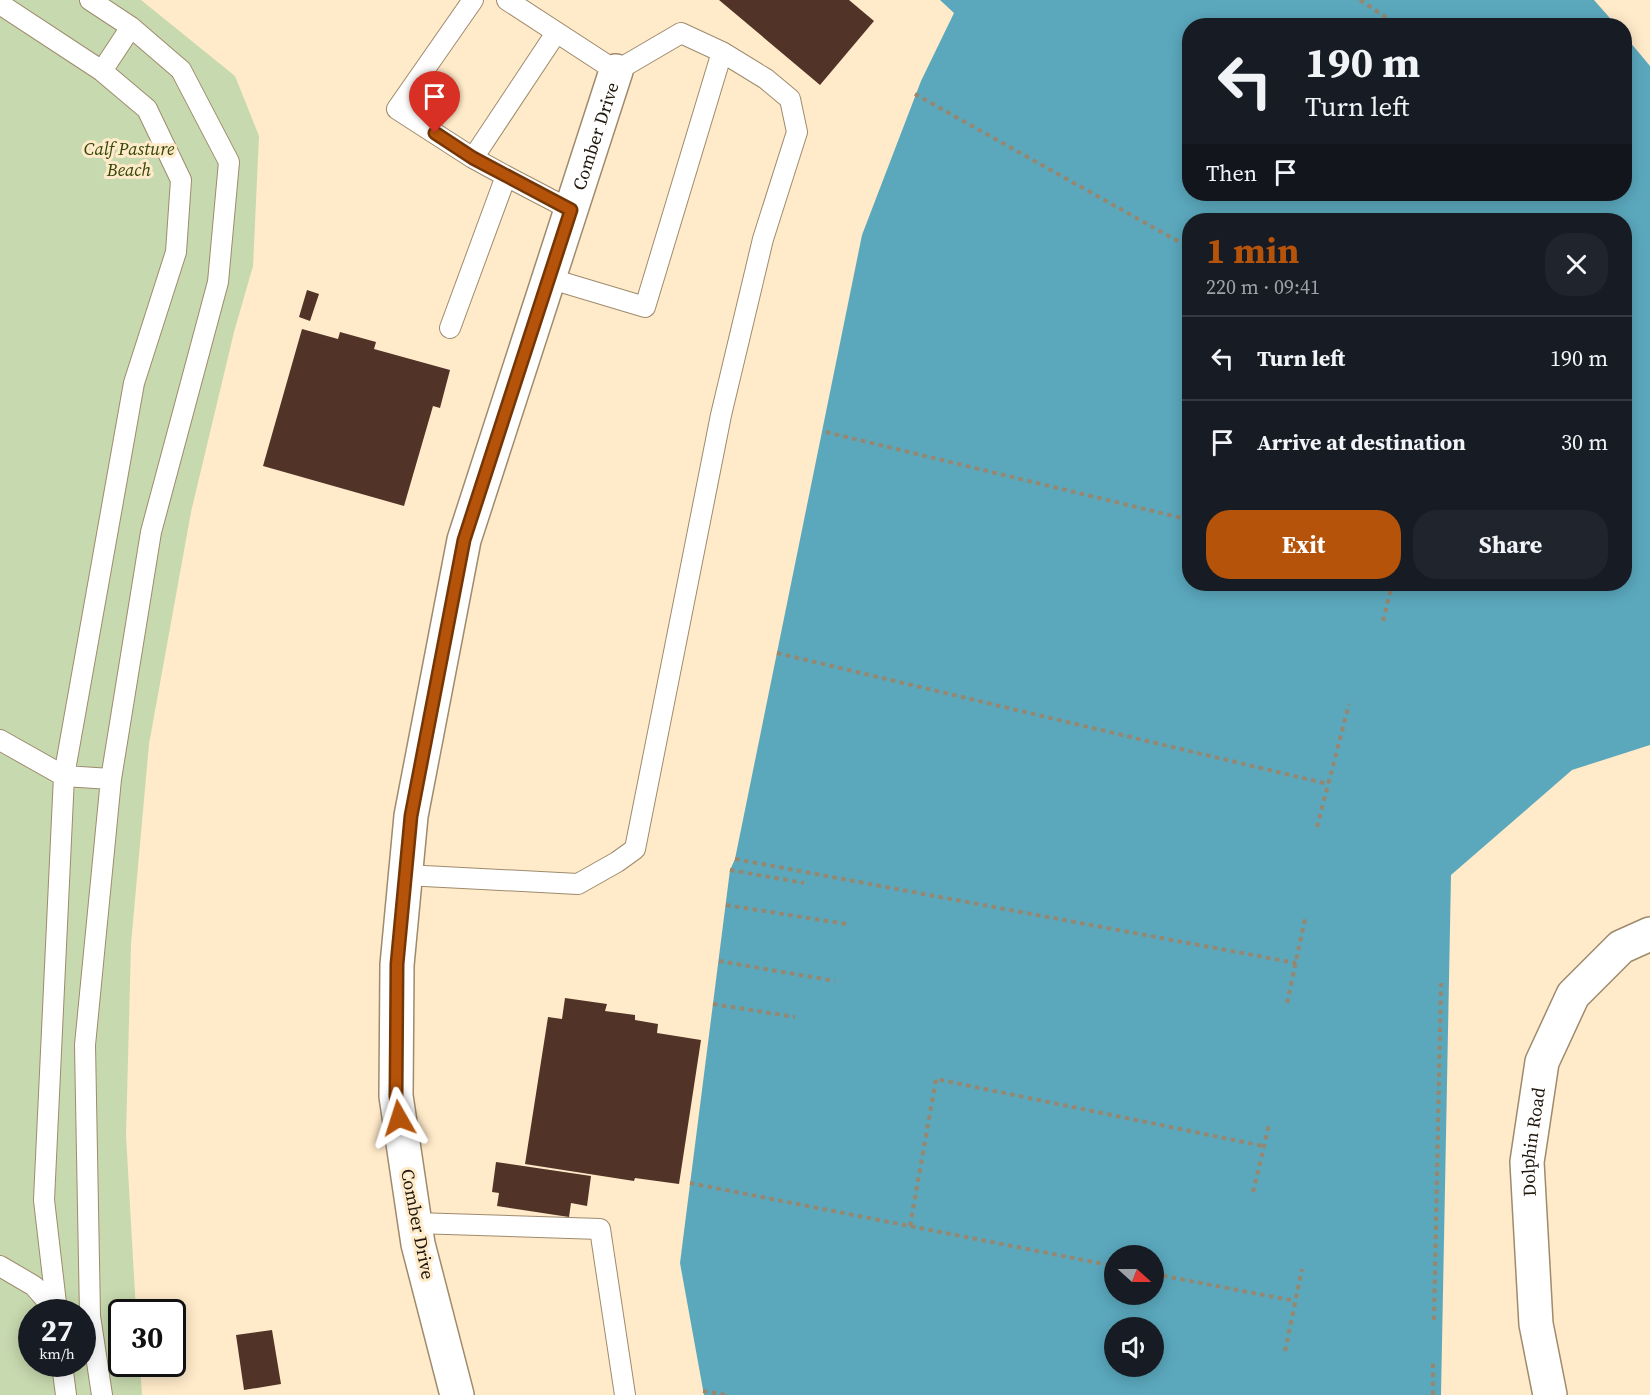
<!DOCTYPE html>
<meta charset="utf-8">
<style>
body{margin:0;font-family:"Source Serif 4",serif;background:#20242c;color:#f1f3f6;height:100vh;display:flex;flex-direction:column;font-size:22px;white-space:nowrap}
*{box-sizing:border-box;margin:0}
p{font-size:20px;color:#9ea1a6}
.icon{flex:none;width:33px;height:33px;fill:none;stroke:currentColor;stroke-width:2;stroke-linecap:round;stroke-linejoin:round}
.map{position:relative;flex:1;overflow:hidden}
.side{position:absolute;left:1182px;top:213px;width:450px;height:378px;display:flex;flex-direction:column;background:#171b24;border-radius:24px;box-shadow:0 3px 15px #0003}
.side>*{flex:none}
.top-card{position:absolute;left:1182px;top:18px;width:450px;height:183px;border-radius:24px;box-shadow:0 3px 15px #0003;background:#171b24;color:#f1f3f6;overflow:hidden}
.needle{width:39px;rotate:111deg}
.controls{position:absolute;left:1104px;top:1245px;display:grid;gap:12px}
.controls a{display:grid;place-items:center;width:60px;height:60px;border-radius:50%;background:#171b24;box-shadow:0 3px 15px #0003;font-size:30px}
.speed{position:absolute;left:18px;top:1299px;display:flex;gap:12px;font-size:30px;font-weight:700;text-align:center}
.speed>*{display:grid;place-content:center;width:78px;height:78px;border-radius:50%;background:#171b24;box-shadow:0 3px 15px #0003;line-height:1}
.speed small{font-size:15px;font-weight:400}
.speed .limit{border:3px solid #111;border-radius:9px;background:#fff;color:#111}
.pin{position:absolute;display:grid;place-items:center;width:51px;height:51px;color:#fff;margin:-62px -26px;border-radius:50% 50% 50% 0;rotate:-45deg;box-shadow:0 0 6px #0007}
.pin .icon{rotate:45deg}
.me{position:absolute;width:66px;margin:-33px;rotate:354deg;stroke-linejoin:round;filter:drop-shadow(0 0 4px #0008)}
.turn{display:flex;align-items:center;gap:21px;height:126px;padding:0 24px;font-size:27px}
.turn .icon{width:78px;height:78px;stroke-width:2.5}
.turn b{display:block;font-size:42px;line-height:51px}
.then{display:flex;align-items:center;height:57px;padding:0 24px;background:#0003;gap:12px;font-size:22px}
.round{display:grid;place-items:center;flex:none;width:63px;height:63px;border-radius:24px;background:#20242c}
.overview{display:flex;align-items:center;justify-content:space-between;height:102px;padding:0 24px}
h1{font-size:36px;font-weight:700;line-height:45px;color:#b45309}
.action{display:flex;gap:12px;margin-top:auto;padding:12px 24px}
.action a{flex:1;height:69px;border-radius:24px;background:#b45309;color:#fff;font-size:24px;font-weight:700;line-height:69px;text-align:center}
.action a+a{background:#20242c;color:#f1f3f6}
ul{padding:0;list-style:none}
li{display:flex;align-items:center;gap:18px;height:84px;padding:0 24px;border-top:2px solid #363941}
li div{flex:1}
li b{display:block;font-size:22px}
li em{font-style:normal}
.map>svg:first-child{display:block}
</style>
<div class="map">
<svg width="1650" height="1395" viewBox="0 0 1650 1395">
<rect width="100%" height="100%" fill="#ffeac9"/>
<path fill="#c7d9ae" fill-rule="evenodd" d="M0,0H141L235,76L259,136L253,266L234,332L191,512L149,744L131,944L126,1135L136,1312H122V1364H140L142,1395H0ZM32,1312H82V1364H32Z"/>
<path fill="#5ba8bd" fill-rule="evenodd" d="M940,0H1594L1616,25L1190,26V194H1624L1625,36L1650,66V745L1572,770L1451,875L1441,1395H704L680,1263L730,870L735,859L862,235L921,81L954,13ZM1190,220H1624V584H1190ZM1114,1256H1154V1294H1114ZM1114,1328H1154V1366H1114Z"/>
<path fill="#523328" d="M719,0H849L874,21L820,85Z
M307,290L319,294L310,321L299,317Z
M302,329L338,339L340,332L376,342L374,349L450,370L440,408L433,406L404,506L263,466Z
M565,998L607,1004L605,1011L635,1015V1020L658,1024L657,1033L701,1040L679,1184L635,1178L634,1181L525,1164L548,1017L562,1019Z
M496,1162L591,1176L587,1206L571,1203L569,1217L497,1206L499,1193L492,1192Z
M272,1330L281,1384L244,1390L236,1335Z"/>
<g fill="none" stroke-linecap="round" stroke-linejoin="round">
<defs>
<path id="lane" d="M90,0L131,27L181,70L229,162L218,282L151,532L111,779L85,1045L90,1316L102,1395
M473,0L397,109L473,158L506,176
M0,4L102,71L147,109L181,180L176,252L134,383L64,776L44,1200L57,1312
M102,71L131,27
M473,158L556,33
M548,278L645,307L722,52
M450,328L506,176L571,210
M0,740L64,776L111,779
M405,875L578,884L617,862L635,849L721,415L763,239L797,132L790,99L766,79L722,52L681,33L616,71L507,0
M415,1223L600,1229L625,1395
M0,1266L34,1286L57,1312
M62,1364L66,1395"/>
<g id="street">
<path id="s1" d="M457,1395L418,1244L396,1096L397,965L411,816L464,540L616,71"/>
<path id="s2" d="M1550,1395L1536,1324L1527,1162L1542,1062L1573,995L1621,947L1650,934"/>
</g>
</defs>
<use href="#lane" stroke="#9e8b6d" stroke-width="22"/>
<use href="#street" stroke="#9e8b6d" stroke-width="36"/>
<path stroke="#968770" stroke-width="4" stroke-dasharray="4.5 4.5" stroke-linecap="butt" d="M1360,0L1399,26
M915,94L1190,248
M826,432L1190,520
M1383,621L1392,584
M777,653L1328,784
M1317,827L1349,704
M735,859L1296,963
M730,870L804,883
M726,905L846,924
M719,961L835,981
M1287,1003L1305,919
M713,1004L795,1017
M690,1183L1114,1266
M1253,1192L1269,1125
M910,1226L936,1079L1263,1146
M1154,1274L1295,1301
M1434,1320L1441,983
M1285,1351L1302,1269
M703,1391L727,1395
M1433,1395V1360"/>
<use href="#lane" stroke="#fff" stroke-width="20"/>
<use href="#street" stroke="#fff" stroke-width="33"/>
</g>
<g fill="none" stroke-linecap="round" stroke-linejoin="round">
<defs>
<path id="route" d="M399,1118L396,1096L397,964L411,816L464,540L571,210L473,158L435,133"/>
</defs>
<use href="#route" stroke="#753606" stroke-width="15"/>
<use href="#route" stroke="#b45309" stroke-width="10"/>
</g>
<g text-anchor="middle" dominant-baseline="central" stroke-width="6" stroke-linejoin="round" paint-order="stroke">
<g font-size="18" fill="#1f170b" stroke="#ffeac9">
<text stroke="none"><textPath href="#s1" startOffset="1292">Comber Drive</textPath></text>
<text stroke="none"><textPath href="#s2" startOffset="255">Dolphin Road</textPath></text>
<text transform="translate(418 1224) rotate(79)">Comber Drive</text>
</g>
<g font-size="18" font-style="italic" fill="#334707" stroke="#ffeac9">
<text x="129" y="148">Calf Pasture<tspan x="129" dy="21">Beach</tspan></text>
</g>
</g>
</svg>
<div class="controls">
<a><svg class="needle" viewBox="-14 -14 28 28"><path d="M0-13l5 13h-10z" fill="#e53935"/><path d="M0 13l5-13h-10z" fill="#9ea1a6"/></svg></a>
<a><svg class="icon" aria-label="sound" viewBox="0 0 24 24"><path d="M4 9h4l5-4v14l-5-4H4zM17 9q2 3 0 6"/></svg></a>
</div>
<div class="speed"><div>27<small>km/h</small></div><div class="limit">30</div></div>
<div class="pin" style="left:435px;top:133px;background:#d93025"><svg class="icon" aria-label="arrive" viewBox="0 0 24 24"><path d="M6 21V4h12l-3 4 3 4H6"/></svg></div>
<svg class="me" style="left:399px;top:1118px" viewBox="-20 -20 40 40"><path d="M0-17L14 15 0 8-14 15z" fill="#b45309" stroke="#fff" stroke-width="4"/></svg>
<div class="top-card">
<div class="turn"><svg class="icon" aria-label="left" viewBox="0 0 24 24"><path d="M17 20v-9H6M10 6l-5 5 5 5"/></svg><div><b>190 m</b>Turn left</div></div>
<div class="then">Then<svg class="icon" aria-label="arrive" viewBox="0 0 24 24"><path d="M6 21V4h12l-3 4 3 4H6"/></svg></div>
</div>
<section class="side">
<div class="overview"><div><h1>1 min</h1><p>220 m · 09:41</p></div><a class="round"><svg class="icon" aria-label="close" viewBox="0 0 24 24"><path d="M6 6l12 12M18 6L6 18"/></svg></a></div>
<ul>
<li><svg class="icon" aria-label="left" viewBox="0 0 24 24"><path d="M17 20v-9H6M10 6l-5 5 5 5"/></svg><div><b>Turn left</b></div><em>190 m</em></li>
<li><svg class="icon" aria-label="arrive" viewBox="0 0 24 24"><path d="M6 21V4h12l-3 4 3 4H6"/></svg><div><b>Arrive at destination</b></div><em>30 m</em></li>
</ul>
<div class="action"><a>Exit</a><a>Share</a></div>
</section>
</div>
